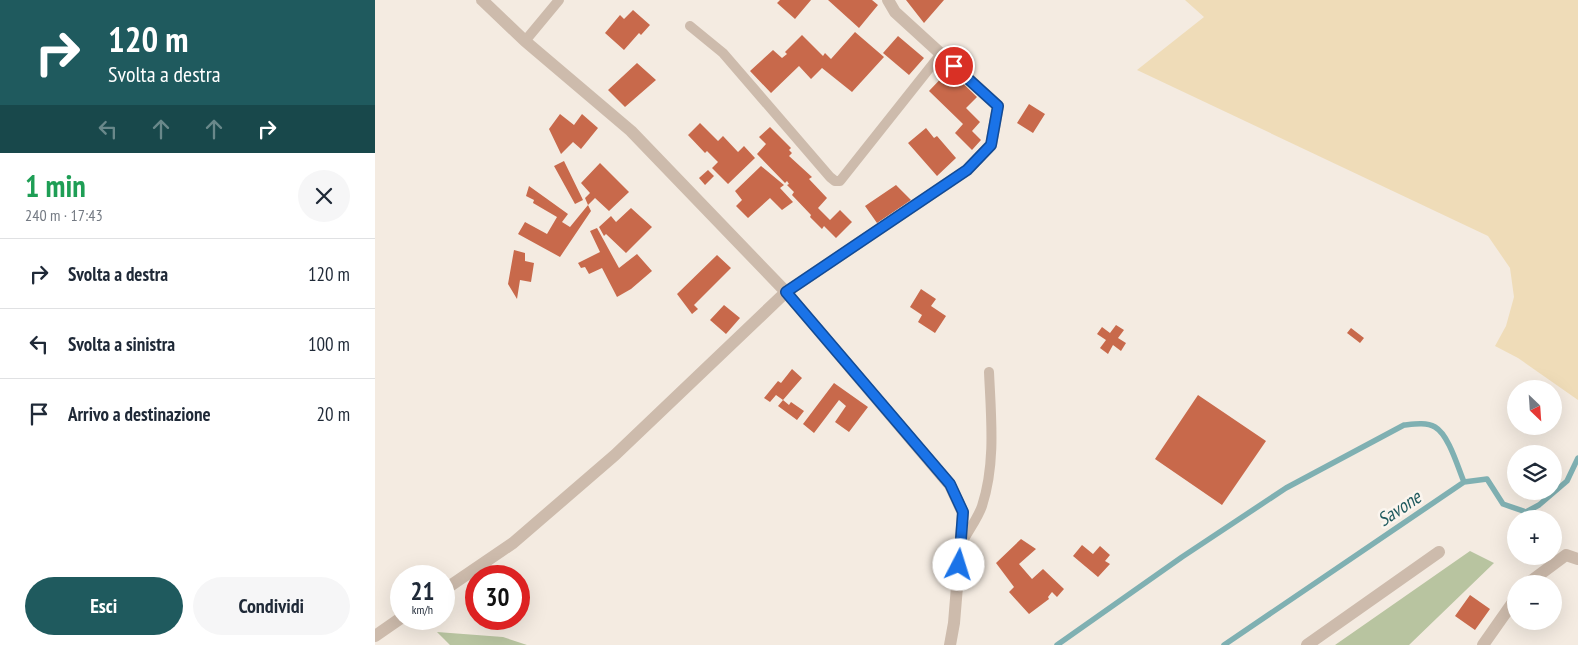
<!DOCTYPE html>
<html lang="it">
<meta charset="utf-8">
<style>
body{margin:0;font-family:"PT Sans Narrow",sans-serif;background:#f6f6f7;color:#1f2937;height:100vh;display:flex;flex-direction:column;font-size:19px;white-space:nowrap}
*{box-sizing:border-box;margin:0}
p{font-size:16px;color:#747a83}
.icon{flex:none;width:28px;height:28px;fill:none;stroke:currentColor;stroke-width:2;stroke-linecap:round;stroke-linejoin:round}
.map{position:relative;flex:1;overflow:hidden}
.side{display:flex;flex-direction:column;background:#fff;width:375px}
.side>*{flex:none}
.top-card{background:#1f5a5e;color:#fff;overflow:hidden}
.needle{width:32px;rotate:155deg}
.fabs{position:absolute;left:1132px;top:380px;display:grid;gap:10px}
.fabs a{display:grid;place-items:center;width:55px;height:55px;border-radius:50%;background:#fff;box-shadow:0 5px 20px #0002;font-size:25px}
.speed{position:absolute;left:15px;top:565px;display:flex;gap:10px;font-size:25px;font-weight:700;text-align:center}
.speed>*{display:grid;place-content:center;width:65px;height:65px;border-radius:50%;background:#fff;box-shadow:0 5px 20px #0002;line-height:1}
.speed small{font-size:12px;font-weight:400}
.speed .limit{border:8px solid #d22;background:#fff;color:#111}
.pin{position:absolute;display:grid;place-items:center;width:42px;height:42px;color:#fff;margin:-21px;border:2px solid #fff;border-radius:50%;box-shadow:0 1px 5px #0007}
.me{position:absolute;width:55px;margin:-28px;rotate:5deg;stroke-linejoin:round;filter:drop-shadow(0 0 4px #0008)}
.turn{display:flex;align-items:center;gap:18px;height:105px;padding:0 25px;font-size:22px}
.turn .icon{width:65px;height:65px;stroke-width:2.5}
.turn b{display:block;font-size:35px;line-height:42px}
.lanes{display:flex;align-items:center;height:48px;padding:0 25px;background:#0003;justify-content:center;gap:25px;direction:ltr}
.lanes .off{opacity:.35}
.round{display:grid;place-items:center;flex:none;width:52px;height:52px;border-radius:26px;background:#f6f6f7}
.headline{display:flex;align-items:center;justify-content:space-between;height:85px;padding:0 25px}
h1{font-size:30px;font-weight:600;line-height:38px;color:#1e9e55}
.button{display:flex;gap:10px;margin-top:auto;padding:10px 25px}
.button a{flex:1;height:58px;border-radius:30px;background:#1f5a5e;color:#fff;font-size:20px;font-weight:600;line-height:58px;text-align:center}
.button a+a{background:#f6f6f7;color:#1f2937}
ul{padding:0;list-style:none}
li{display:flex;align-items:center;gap:15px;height:70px;padding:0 25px;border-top:1px solid #e0e1e3}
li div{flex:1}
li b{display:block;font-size:19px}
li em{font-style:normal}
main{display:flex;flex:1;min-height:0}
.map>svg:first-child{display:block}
</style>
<main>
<section class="side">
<div class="top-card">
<div class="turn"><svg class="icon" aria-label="right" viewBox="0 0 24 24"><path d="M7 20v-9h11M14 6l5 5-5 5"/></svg><div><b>120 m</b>Svolta a destra</div></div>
<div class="lanes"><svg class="icon off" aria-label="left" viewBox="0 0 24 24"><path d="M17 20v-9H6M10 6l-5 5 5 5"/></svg><svg class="icon off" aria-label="ahead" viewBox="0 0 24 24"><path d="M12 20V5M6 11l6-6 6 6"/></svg><svg class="icon off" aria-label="ahead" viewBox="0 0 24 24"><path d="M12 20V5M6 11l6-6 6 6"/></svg><svg class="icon" aria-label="right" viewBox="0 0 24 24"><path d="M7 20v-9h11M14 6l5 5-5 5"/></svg></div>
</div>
<div class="headline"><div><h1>1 min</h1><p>240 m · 17:43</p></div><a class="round"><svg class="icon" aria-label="close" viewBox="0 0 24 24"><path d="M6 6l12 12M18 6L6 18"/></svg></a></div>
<ul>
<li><svg class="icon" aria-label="right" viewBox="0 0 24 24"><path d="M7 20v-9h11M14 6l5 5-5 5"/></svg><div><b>Svolta a destra</b></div><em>120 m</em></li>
<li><svg class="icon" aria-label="left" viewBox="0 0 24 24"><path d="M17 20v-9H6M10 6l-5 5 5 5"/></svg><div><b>Svolta a sinistra</b></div><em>100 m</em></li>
<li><svg class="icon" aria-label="arrive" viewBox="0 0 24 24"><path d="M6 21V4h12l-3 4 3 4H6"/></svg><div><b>Arrivo a destinazione</b></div><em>20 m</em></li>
</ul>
<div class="button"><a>Esci</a><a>Condividi</a></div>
</section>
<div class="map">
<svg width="1203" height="645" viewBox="0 0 1203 645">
<rect width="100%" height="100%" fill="#f4ebe1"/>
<path fill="#b8c4a0" d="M1095,551L1119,563L1034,645H960Z
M62,632L128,637L152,645H75Z"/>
<path fill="#efdcb8" d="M810,0H1203V400L1143,358L1120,346L1131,326L1139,297L1135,268L1113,236L762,70L829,17Z"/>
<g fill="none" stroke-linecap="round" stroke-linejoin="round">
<path stroke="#7fb0b2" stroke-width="5.5" d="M682,645L807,557L911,488L1029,425C1039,424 1051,422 1060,427C1074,435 1083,468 1089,482
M849,645L1089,482L1112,479L1128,504L1151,512L1164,505L1192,481L1203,458"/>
</g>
<path fill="#c8694b" d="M405,0H436L420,19L402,3Z
M453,0H497L503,5L484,28Z
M531,0H569L549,23Z
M258,10L275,25L266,35L264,33L249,50L230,33L245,15L249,19Z
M480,32L509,57L477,92L447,68L436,79L424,66L396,93L375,71L398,50L407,58L412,54L410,52L427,35L448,56L450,53L456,59Z
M523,36L549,58L534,75L508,53Z
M262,63L281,80L250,107L233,90Z
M574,70L602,97L591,108L605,122L597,131L606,140L597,150L580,133L588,124L554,91Z
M654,104L670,114L658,133L642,123Z
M185,114L199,125L207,114L223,128L206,149L198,142L186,154L174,129Z
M325,123L343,141L348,136L363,152L369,146L380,158L353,184L337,168L343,162L332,151L330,153L313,135Z
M395,127L416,148L414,150L417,153L414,156L437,177L434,179L452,198L443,208L455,220L465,210L477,222L461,238L449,226L447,229L435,217L436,215L417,195L419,192L412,185L414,184L412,181L410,183L382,154L391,144L384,137Z
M551,128L559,138L562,136L581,158L562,176L533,143Z
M189,161L208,200L200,204L179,166Z
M225,163L254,192L234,211L220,198L213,205L210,198L215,193L206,183Z
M386,166L409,185L405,188L418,202L407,210L395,198L373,218L361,206L367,200L360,191Z
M333,170L339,176L330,185L324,178Z
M521,185L536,200L502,223L490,206Z
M154,186L193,214L187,222L195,227L213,205L216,211L185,257L143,234L150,222L172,234L182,217L158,203L159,200L151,196Z
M256,208L277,227L251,253L231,234L229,236L224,227L236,216L241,222Z
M222,228L244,268L262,254L277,271L256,289L242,297L227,268L214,274L210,267L206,268L203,263L225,252L215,231Z
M139,250L150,253V261L159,263L156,282L145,280L142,299L133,284Z
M342,255L356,268L319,305L323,309L317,314L302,294Z
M546,289L561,299L556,306L571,316L560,333L543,322L547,315L535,307Z
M349,305L365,318L351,334L335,320Z
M741,325L749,330L743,338L751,343L746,351L738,345L733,354L725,348L731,340L722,334L727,327L735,333Z
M976,328L989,338L985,343L972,333Z
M417,369L427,378L408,400L401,395L395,402L389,398L403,381L406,383Z
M459,383L493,407L474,432L460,422L471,406L464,400L439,433L428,424Z
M823,395L891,441L847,505L780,459Z
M408,400L414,405L416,402L429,411L422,420L403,406Z
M646,539L661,549L644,564L657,579L668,569L689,589L682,597L677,592L673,597L674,599L654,614L634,592L639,587L621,563Z
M707,545L718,554L725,546L735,555L730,561L735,564L723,577L698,556Z
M1095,595L1115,609L1100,630L1080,616Z"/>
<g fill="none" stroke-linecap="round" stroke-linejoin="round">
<path stroke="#cdbbac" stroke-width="10" d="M315,26L348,53L455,177L460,181H465L565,55
M150,41L184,0
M587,543C593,531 603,518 607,506C621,463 616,417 614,372"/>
<path stroke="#cdbbac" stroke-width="12" d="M107,0L150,41L256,131L411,292L575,485L588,513L579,623L575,645
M1152,584L1191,555L1203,559
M69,590L138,543L240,455L411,292L592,170L616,145L623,106L520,12L513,0
M0,636L26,618
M932,645L1064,552
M1108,645L1141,598"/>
</g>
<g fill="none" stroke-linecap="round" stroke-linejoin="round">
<defs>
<path id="route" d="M579,66L623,106L616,145L592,170L411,292L575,484L588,512L584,565"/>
</defs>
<use href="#route" stroke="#114b97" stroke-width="12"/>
<use href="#route" stroke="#1a73e8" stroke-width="9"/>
</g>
<g text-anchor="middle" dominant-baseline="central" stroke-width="5" stroke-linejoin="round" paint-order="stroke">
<g font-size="19" font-style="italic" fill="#1f5a5e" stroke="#fbf5ee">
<text transform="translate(1024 508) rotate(-34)">Savone</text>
</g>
</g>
</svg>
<div class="fabs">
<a><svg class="needle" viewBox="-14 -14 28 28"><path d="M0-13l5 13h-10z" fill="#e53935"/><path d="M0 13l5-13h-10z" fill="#747a83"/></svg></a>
<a><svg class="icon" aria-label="layers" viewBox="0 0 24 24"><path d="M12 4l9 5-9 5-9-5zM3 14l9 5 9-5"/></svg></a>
<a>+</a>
<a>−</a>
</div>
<div class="speed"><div>21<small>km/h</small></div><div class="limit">30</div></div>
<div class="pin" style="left:579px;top:66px;background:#d93025"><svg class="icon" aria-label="arrive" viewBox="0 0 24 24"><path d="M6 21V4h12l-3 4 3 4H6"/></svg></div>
<svg class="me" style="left:584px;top:565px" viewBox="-20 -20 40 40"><circle r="19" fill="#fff"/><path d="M0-13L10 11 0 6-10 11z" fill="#1a73e8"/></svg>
</div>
</main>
